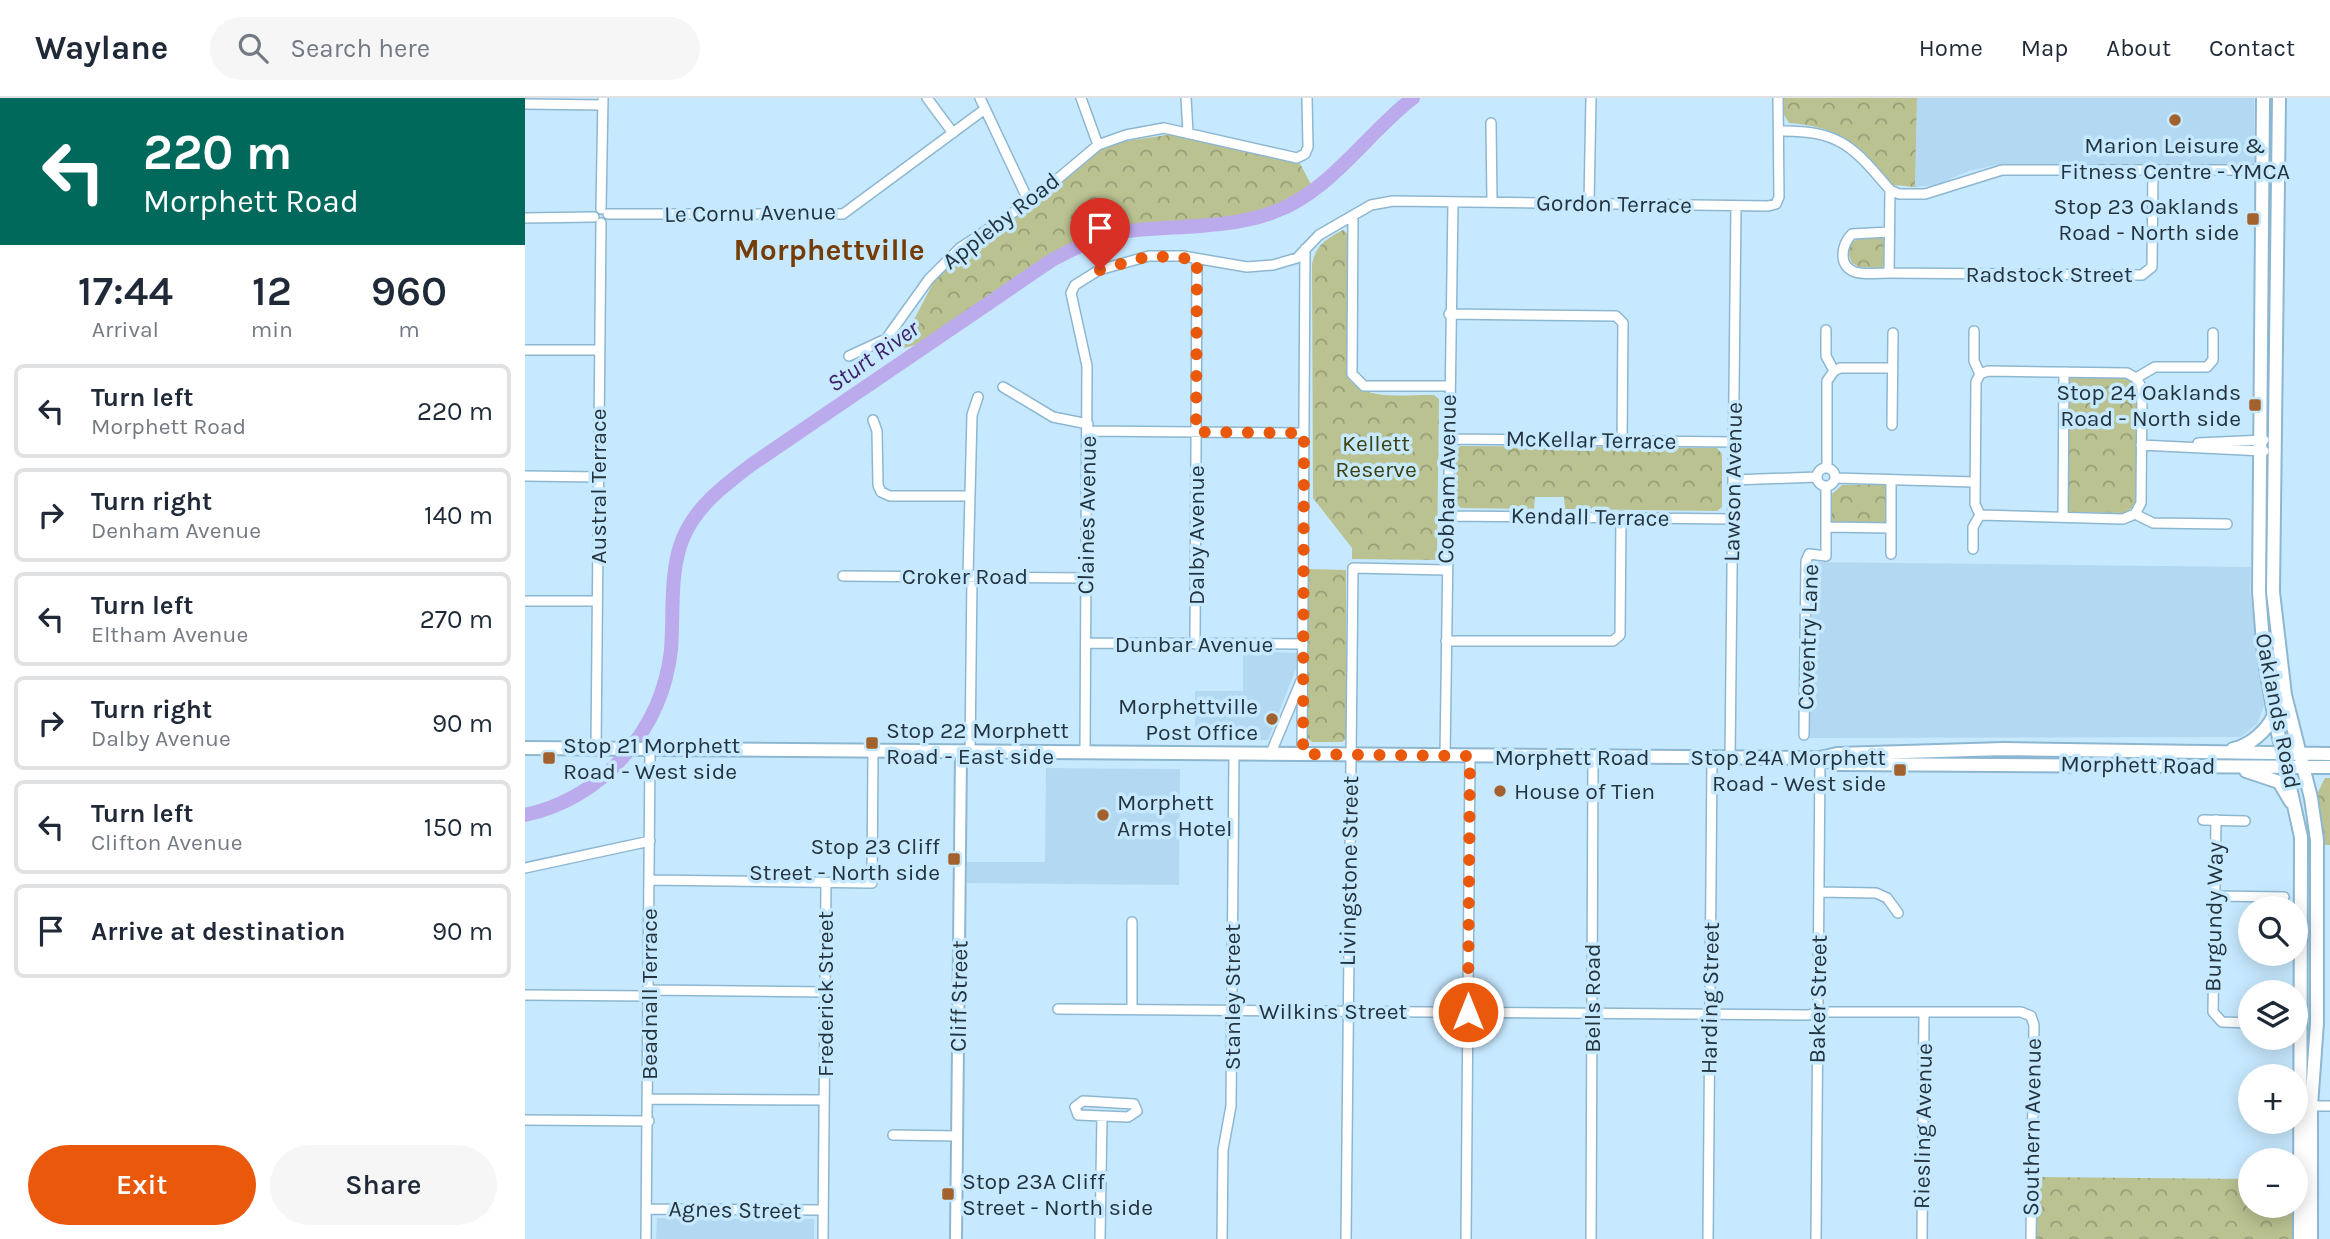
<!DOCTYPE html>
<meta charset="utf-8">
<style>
body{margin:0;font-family:Karla,sans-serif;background:#f6f6f7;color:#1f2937;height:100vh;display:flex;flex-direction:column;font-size:26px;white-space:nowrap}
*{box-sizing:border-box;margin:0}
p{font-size:23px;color:#747a83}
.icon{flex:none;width:38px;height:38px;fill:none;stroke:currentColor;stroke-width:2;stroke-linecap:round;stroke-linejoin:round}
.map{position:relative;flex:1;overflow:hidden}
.side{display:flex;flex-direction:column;background:#fff;width:525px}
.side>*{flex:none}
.banner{background:#00695c;color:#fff;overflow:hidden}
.buttons{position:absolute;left:1713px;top:798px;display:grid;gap:14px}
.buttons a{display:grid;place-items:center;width:70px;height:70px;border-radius:50%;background:#fff;box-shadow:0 4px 18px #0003;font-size:35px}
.pin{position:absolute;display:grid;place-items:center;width:60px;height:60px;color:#fff;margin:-72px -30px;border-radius:50% 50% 50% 0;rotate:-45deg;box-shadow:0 0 7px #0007}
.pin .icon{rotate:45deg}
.me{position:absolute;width:77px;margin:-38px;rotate:0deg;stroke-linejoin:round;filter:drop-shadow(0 0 5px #0008)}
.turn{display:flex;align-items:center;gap:24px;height:147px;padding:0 28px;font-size:32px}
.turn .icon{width:91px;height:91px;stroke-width:2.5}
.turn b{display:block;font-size:49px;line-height:60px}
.eta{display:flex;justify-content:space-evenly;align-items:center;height:119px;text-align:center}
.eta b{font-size:42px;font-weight:600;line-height:49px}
.cta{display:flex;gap:14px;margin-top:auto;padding:14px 28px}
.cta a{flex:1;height:80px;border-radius:42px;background:#ea580c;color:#fff;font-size:28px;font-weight:600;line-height:80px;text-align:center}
.cta a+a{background:#f6f6f7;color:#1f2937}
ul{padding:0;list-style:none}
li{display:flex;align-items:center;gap:21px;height:94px;margin:0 14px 10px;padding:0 14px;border:4px solid #e0e1e3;border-radius:10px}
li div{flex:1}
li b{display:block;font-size:26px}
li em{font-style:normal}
header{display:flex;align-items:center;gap:42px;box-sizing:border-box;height:98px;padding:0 35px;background:#fff;border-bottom:2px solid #e0e1e3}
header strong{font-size:33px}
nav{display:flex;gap:38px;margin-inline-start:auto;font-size:24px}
.search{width:490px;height:63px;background:#f6f6f7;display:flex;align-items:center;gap:18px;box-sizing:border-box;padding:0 24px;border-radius:38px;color:#747a83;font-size:26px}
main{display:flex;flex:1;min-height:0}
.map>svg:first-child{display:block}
</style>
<header>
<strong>Waylane</strong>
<div class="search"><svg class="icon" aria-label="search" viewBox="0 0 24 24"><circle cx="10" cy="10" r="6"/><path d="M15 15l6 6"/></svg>Search here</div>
<nav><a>Home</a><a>Map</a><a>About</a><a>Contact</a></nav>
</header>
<main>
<section class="side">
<div class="banner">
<div class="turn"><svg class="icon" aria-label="left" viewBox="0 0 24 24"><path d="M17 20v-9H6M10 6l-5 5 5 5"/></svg><div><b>220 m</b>Morphett Road</div></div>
</div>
<div class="eta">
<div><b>17:44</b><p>Arrival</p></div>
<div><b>12</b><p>min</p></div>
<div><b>960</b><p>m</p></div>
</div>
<ul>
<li><svg class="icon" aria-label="left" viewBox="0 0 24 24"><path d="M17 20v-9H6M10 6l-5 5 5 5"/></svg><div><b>Turn left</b><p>Morphett Road</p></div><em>220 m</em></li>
<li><svg class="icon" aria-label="right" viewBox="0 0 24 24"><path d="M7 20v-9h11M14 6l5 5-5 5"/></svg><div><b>Turn right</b><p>Denham Avenue</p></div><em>140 m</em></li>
<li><svg class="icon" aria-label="left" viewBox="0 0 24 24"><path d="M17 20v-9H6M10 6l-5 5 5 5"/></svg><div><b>Turn left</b><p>Eltham Avenue</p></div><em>270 m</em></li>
<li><svg class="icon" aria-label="right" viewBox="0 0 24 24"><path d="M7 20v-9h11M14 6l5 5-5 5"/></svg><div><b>Turn right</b><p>Dalby Avenue</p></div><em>90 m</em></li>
<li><svg class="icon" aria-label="left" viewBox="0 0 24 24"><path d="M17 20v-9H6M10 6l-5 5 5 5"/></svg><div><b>Turn left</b><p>Clifton Avenue</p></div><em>150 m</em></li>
<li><svg class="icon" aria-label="arrive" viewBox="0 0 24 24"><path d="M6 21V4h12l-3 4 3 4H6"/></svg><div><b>Arrive at destination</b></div><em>90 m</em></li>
</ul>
<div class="cta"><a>Exit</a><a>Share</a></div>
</section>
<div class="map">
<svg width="1805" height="1141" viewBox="0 0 1805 1141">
<defs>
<pattern id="park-crowns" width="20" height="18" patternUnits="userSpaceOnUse" patternTransform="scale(1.75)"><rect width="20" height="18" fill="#bac291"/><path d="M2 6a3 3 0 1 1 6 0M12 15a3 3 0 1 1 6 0" fill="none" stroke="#979e78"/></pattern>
</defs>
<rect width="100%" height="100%" fill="#c7e9ff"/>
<path fill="#b3d9f2" d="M1392,0H1729V69L1472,67L1444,73L1411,87L1390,89Z
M1288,464L1726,469L1725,492L1739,608L1732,626L1716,639L1284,640Z
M718,553L772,555L771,571L743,642H670V593H718Z
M521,670L655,671L654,787L442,785V764H520Z
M132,1120L289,1121V1141H131Z"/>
<path fill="url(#park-crowns)" d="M1259,0H1392L1390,89L1368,87C1331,48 1322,30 1264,25L1259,17Z
M663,34L772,60L789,92L749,114L693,126L593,135L565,143L527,162L410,241L373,252L416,170L573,47Z
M818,132L823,136V280C840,304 882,296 909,297L914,301L912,462L827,461V450L788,400L787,166C791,147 801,141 818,132Z
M1357,139L1362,145L1361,165L1356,170L1334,169L1327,165L1323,155L1327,144L1337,139Z
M1602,279L1613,289L1611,408L1598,415L1540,414L1541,280Z
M935,348L1192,350L1197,356V409L1192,413L1040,411L1039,399H1010L1009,411L936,410L931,405V353Z
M1317,387H1362V427L1306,426V397Z
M783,471L821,472V641L817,644H787L783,640Z
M1800,680H1805V747H1797L1790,700Z
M1512,1079L1725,1081L1726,1108H1767V1141H1512Z"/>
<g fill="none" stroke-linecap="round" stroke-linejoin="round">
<path stroke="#bcabec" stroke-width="14" d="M0,717C78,700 137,632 146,552C149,516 144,474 158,440C172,407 199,388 226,367L527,162C549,151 571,138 596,134C646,127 700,132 749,114C805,94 842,35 888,0"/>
<defs>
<path id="minor" d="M402,0L428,35
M455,0L504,104
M556,0L573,47
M661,0L663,34
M0,6L77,7
M966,25L967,104
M1254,33C1314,32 1328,48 1365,92L1374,96H1400L1477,72H1753
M1064,105L1066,0
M76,111L78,0
M83,116H318L460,11
M828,118L827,276L839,288H924
M0,120L69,119
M1364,134L1327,136C1317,146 1312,168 1330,174C1339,177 1354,175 1364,175L1617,177L1627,169L1628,73
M1364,175L1365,92
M924,216L1091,218L1098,225L1097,343
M1301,232V258L1309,273L1302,283V370
M1449,233V263L1455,276
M0,252H74
M324,258L361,241L404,181L435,150L510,100L573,47L601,37L639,30L772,60L780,56L783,49L782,0
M1309,273L1315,270H1368
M1463,273L1602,275L1611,280L1617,290L1616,405L1610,416L1598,421L1455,417L1450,406L1451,284L1455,276Z
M1611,280L1630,269H1682L1688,262V235
M478,289L528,319L563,326
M348,322L352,333L353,387L356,394L365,398H445
M1367,327L1368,235
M563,333L779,335
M923,341L1208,344
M1673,345L1739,342
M1616,347L1739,353
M1292 379a9 9 0 1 1 18 0a9 9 0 1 1-18 0Z
M0,378L73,379
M1310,380L1449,384
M1208,382L1292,379
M1366,383V456
M1610,416L1628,425L1702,426
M922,418L1207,421
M1538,419L1539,274
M1301,429L1366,430
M1448,451V429L1455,417
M443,477L447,317L453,299
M318,478L561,480
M0,503H72
M921,543H1088L1095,537L1096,418
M561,545L778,546
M670,546L672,161
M1279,637L1281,463L1284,456L1301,458V388
M71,651L76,125
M445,655L447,477
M560,655L562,268L546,195L550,187L574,172L624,158H658L722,169L748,167L772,160L794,137L846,107L868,103L1243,108L1251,106L1254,99L1253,0
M777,656L780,151
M745,657L776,583
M920,658L928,104
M1205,660L1211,108
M1678,722L1720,723
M1691,722L1688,914L1697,924L1726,925
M0,770L125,743
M125,782L347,785L348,655
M1294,794L1351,795L1362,800L1373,815
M1690,798L1759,799
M125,892L300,894
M0,897L124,898
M533,911L1284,917L1293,914H1496L1506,918L1509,927L1506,1141
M607,911V824
M124,1001L299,1002
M558,1003L609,1006L612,1013L603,1019L553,1017L550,1009Z
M1782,1008H1805
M0,1022L124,1023
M368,1037L432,1038
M122,1111L298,1112
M121,1141L125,651
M298,1141L301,785
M575,1141L577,1019
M697,1141L698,1052L706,1008L709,657
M821,1141L828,470L921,472
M941,1141L945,658
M1066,1141L1068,659
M1183,1141L1187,660
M1291,1141L1295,660
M1397,1141L1399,914"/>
<path id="tertiary" d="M431,1141L436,655"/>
<path id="secondary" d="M1738,0L1734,494L1739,557L1749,617L1776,739L1775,1141
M1754,0L1748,494L1760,597L1786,700L1792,742V925L1786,1008V1141
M0,650L1295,660L1312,656L1479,651L1805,656
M1708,651C1724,648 1742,633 1749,617
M1296,661L1313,666L1805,669
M1721,673L1754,684L1766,704"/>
</defs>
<use href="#minor" stroke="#8db7d1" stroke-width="12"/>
<use href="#tertiary" stroke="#8db7d1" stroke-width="14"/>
<use href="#secondary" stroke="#8db7d1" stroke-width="16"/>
<use href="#minor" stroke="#fff" stroke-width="9"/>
<use href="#tertiary" stroke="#fff" stroke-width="10"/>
<use href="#secondary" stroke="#fff" stroke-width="12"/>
</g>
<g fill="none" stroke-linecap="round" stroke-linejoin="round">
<path stroke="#ea580c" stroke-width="12" stroke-dasharray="0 21.6" d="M575,172L624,158L672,161L671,334L779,335L778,656L945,658L943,914"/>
</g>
<g fill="#a2612d" stroke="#c7e9ff" stroke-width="2.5">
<circle cx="1650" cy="22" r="7"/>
<rect x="1721" y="114" width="14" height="14" rx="3.5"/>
<rect x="1723" y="300" width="14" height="14" rx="3.5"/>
<circle cx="747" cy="621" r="7"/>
<rect x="340" y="638" width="14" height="14" rx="3.5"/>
<rect x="17" y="653" width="14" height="14" rx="3.5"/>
<rect x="1368" y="665" width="14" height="14" rx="3.5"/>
<circle cx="975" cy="693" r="7"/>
<circle cx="578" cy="717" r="7"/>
<rect x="422" y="754" width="14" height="14" rx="3.5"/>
<rect x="416" y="1089" width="14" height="14" rx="3.5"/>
</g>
<g text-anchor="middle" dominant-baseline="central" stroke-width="7" stroke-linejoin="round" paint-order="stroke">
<g font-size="23" fill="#23343e" stroke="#c7e9ff" text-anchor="end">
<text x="1650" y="47" text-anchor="middle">Marion Leisure &amp;<tspan x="1650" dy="26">Fitness Centre - YMCA</tspan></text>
<text x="1714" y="108">Stop 23 Oaklands<tspan x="1714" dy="26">Road - North side</tspan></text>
<text x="1716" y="294">Stop 24 Oaklands<tspan x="1716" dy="26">Road - North side</tspan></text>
<text x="733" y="608">Morphettville<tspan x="733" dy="26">Post Office</tspan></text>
<text x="361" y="632" text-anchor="start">Stop 22 Morphett<tspan x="361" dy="26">Road - East side</tspan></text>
<text x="38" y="647" text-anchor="start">Stop 21 Morphett<tspan x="38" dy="26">Road - West side</tspan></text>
<text x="1361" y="659">Stop 24A Morphett<tspan x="1361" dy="26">Road - West side</tspan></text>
<text x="989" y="693" text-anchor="start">House of Tien</text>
<text x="592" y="704" text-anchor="start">Morphett<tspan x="592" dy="26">Arms Hotel</tspan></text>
<text x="415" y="748">Stop 23 Cliff<tspan x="415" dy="26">Street - North side</tspan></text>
<text x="437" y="1083" text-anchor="start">Stop 23A Cliff<tspan x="437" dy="26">Street - North side</tspan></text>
</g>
<g font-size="23" fill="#23343e" stroke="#c7e9ff">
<text transform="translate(1089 106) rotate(1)">Gordon Terrace</text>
<text transform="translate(225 115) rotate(-1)">Le Cornu Avenue</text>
<text transform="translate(476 123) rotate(-38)">Appleby Road</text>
<text x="1524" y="176">Radstock Street</text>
<text transform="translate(1066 342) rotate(1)">McKellar Terrace</text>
<text transform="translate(922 381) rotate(-89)">Cobham Avenue</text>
<text transform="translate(1208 384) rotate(-89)">Lawson Avenue</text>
<text transform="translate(73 388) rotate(-90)">Austral Terrace</text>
<text transform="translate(562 417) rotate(-89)">Claines Avenue</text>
<text transform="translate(1065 419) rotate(1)">Kendall Terrace</text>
<text transform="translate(671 437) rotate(-90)">Dalby Avenue</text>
<text x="440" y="478">Croker Road</text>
<text transform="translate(1283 539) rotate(-88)">Coventry Lane</text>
<text x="669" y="546">Dunbar Avenue</text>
<text transform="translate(1753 613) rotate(79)">Oaklands Road</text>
<text x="1047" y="659">Morphett Road</text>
<text transform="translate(1613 667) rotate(1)">Morphett Road</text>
<text transform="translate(824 773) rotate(-89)">Livingstone Street</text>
<text transform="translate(1689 819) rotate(-89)">Burgundy Way</text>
<text transform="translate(124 896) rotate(-90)">Beadnall Terrace</text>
<text transform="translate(300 896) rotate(-90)">Frederick Street</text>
<text transform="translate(434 898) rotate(-89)">Cliff Street</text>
<text transform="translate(707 899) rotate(-90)">Stanley Street</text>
<text transform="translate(1067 900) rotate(-90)">Bells Road</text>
<text transform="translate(1185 900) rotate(-89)">Harding Street</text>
<text transform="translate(1293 901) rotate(-89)">Baker Street</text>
<text x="808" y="913">Wilkins Street</text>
<text transform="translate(1398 1028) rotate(-89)">Riesling Avenue</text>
<text transform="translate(1507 1029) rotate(-89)">Southern Avenue</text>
<text transform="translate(210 1112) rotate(1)">Agnes Street</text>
</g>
<g font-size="23" fill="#3c420d" stroke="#c7e9ff">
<text x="851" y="345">Kellett<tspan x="851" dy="26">Reserve</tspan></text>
</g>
<g font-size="24" font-style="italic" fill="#3c216a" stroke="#c7e9ff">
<text transform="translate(348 258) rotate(-35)">Sturt River</text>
</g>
<g font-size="30" font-weight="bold" fill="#753c05" stroke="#c7e9ff">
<text x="304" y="152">Morphettville</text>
</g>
</g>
</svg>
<div class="buttons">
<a><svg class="icon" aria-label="search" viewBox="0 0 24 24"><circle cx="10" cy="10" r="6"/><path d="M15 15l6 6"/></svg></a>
<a><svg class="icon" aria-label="layers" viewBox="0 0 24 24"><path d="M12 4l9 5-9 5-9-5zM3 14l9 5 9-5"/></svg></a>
<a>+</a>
<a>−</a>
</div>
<div class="pin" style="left:575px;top:172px;background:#d93025"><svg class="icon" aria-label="arrive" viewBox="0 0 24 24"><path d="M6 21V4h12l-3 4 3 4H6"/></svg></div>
<svg class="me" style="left:943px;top:914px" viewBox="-20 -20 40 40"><circle r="17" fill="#ea580c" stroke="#fff" stroke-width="3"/><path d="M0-11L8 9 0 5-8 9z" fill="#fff"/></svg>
</div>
</main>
